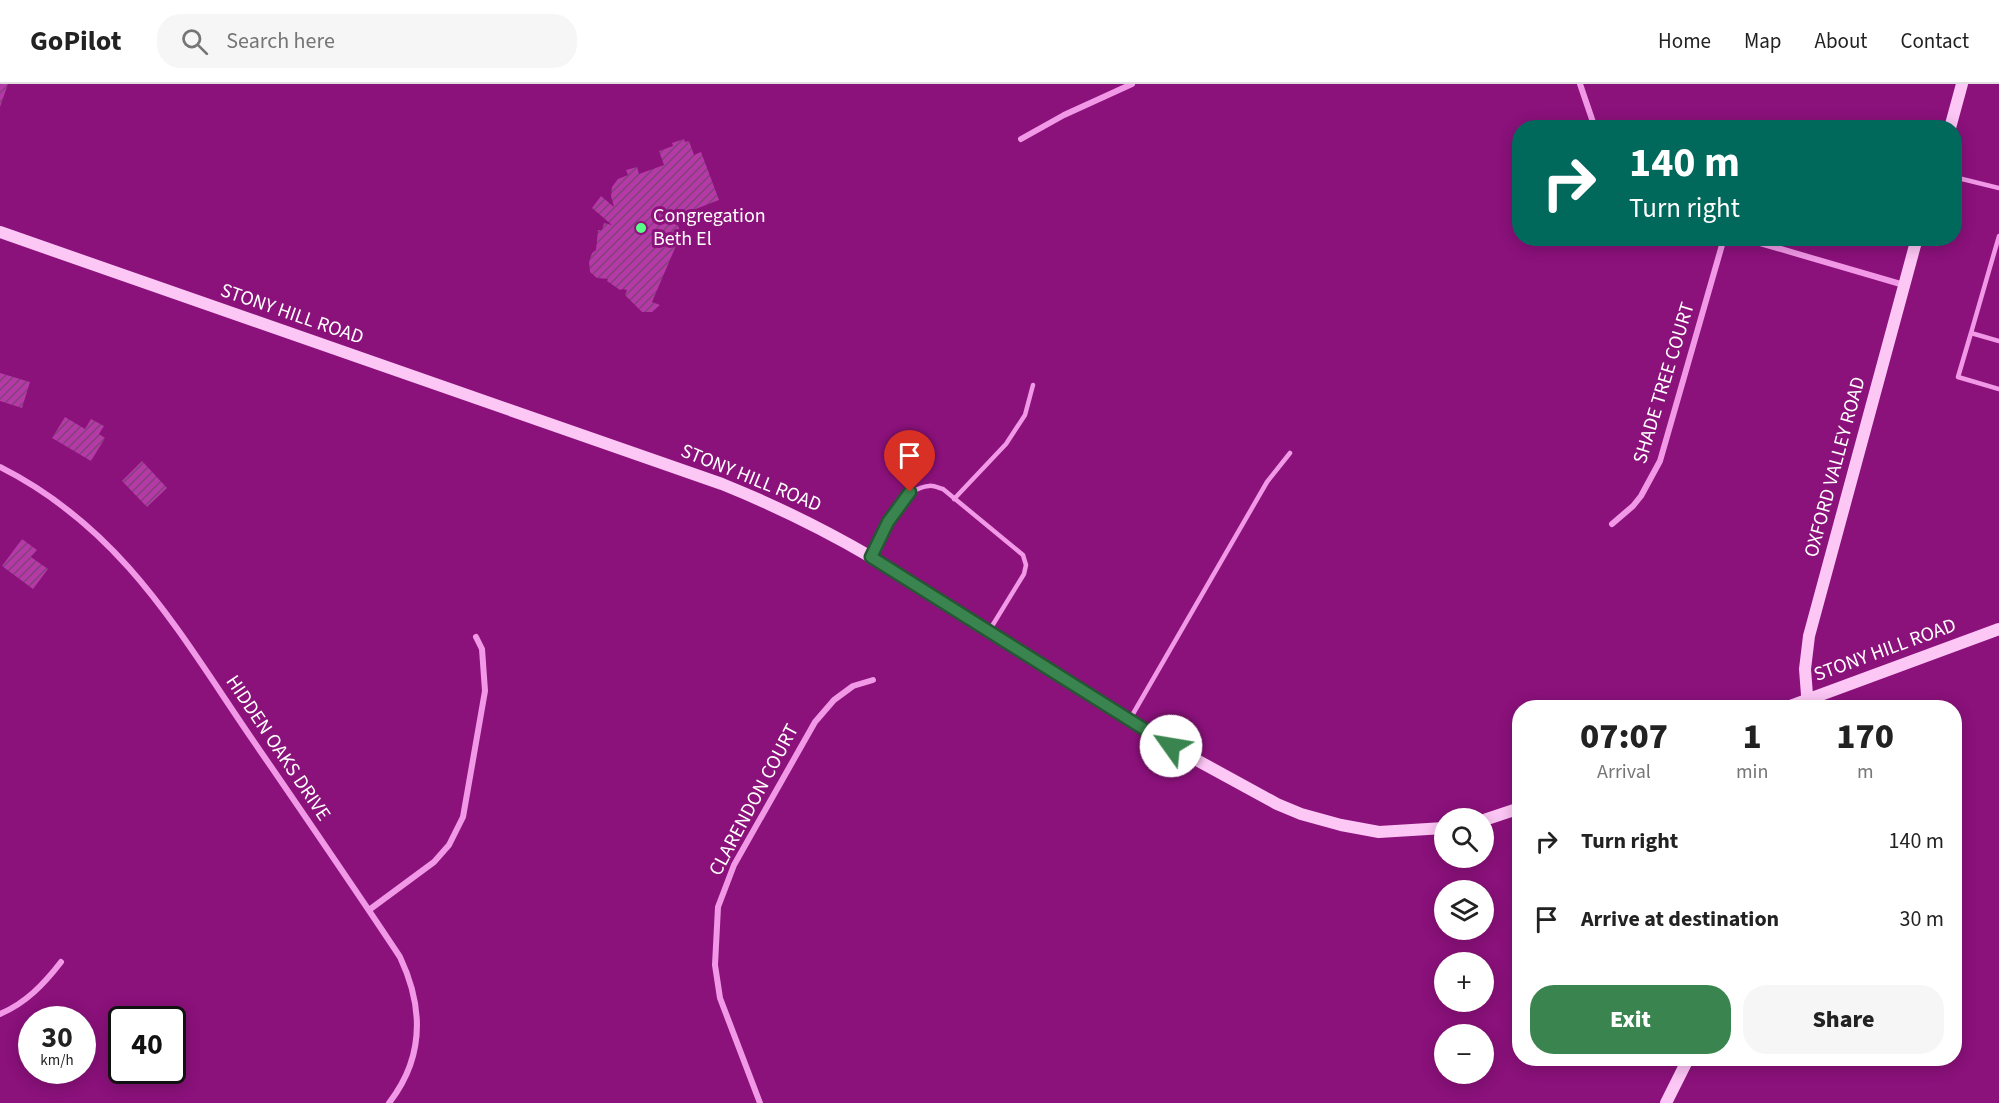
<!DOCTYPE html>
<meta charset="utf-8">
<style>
body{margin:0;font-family:"Source Sans 3",sans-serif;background:#f6f6f6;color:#222;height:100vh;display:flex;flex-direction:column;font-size:22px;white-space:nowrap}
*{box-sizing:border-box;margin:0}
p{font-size:20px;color:#767676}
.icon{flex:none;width:33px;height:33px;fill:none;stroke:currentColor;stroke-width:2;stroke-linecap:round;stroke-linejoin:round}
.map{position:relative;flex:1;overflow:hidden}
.sheet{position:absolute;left:1512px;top:616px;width:450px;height:366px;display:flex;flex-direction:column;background:#fff;border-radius:24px;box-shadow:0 3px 15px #0003}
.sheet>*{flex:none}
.top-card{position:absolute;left:1512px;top:36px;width:450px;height:126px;border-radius:24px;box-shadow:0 3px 15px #0003;background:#00695c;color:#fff;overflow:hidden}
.tools{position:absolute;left:1434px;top:724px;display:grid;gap:12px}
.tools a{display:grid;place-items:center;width:60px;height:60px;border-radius:50%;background:#fff;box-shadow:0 3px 15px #0003;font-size:30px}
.speed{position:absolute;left:18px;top:922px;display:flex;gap:12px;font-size:30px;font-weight:700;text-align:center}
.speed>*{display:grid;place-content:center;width:78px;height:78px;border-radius:50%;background:#fff;box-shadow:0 3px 15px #0003;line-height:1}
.speed small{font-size:15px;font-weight:400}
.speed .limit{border:3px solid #111;border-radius:9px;background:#fff;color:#111}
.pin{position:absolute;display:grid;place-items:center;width:51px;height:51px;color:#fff;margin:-62px -26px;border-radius:50% 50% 50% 0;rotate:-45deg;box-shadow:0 0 6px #0007}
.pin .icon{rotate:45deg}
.me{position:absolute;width:66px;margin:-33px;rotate:302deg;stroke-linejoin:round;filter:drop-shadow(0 0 4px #0008)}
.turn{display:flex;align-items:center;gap:21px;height:126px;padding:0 18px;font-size:27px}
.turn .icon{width:78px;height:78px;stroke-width:2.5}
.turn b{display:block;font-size:42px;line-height:51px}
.eta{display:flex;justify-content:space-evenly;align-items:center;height:102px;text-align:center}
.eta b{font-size:36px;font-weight:800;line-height:42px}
.action{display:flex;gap:12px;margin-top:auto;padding:12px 18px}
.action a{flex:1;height:69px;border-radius:24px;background:#3a854f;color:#fff;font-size:24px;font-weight:800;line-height:69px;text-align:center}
.action a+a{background:#f6f6f6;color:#222}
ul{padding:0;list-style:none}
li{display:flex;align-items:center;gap:18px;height:78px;padding:0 18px}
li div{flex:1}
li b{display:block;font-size:22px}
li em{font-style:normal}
header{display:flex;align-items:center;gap:36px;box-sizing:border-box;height:84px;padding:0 30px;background:#fff;border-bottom:2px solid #e0e0e0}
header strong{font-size:28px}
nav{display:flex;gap:33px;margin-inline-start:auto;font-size:21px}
.search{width:420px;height:54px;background:#f6f6f6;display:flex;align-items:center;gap:15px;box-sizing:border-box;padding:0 21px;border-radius:24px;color:#767676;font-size:22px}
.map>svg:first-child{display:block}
</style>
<header>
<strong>GoPilot</strong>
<div class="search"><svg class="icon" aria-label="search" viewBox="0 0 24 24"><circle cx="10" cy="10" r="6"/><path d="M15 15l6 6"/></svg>Search here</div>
<nav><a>Home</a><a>Map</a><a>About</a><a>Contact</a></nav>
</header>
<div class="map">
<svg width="1999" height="1019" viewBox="0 0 1999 1019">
<defs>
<pattern id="building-hatch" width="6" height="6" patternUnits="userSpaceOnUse" patternTransform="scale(1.5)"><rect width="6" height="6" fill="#b539a6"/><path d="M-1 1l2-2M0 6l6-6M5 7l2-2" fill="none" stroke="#804279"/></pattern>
</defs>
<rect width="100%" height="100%" fill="#8b117b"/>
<path fill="url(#building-hatch)" d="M0,0H8L0,23Z
M684,55L685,58L689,57L694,71L701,68L719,116L675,133L681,150L652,218L660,221L652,228H642L625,211L627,206L623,205L620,206L607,197L608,195L597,194L590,188L589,178L592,169L596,166L598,146H602L604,139L612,141L592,124L601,112L614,123L611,112L612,103L618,95L628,91L626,86L637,83L639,90L664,81L659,67L673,62L672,59Z
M0,289L30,298L22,324L0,317Z
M65,333L85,345L91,335L104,342L99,350L105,354L91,377L52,354Z
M142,377L167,404L147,423L122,397Z
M22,455L37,466L31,473L48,485L33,505L2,482Z"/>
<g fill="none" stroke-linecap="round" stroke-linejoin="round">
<path stroke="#f198e7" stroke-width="4.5" d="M1954,93L1999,104
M1999,152L1971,249L1999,257
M1971,249L1958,293L1999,305
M954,415L1006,360L1025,331L1033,301
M871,473C882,450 900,404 929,402C933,401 939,404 943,405L1023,471L1026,481L1024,490L989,547
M1130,635L1267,398L1290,369"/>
<path stroke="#f198e7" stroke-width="6" d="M1580,0L1595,44
M1021,55L1064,31L1132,0
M1743,154L1904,201
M0,383C121,444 177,545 250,652C300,725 351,799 400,873C424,924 424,974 389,1019
M1612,440L1633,422L1641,412L1660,377L1724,154
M369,826L434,778L449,761L463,733L485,607L482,565L476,553
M0,930C26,919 44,900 61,878
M760,1019L720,914L715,881L718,823L734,781L815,638L834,616L853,602L873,596"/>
<path stroke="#fcc6f5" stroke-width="12" d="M1950,44L1962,0
M0,148L722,400C774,421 823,445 871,473L1171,662L1277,720L1301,730L1341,741L1379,748L1444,744
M1785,624L1999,545
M1808,624L1805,585L1809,552L1917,154
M1484,736L1520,724
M1666,1019L1688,975"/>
</g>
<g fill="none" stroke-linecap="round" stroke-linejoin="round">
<defs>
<path id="route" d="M910,408L888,438L871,473L1171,662"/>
</defs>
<use href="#route" stroke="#265633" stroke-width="15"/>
<use href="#route" stroke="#3a854f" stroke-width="10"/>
</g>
<circle fill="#58ff86" stroke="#8b117b" stroke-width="2" cx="641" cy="144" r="6"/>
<g text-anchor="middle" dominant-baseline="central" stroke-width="6" stroke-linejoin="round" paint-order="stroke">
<g font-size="20" fill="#fff" stroke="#8b117b" text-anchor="start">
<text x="653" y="132">Congregation<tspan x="653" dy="23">Beth El</tspan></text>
</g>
<g font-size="20" fill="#fff" stroke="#8b117b">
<text transform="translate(292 230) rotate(19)">STONY HILL ROAD</text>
<text transform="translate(1664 299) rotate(-73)">SHADE TREE COURT</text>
<text transform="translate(1835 383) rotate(-75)">OXFORD VALLEY ROAD</text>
<text transform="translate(751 394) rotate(22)">STONY HILL ROAD</text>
<text transform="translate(1885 566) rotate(-20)">STONY HILL ROAD</text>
<text transform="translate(278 664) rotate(56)">HIDDEN OAKS DRIVE</text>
<text transform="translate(754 716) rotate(-62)">CLARENDON COURT</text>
</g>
</g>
</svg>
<div class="tools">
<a><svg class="icon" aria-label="search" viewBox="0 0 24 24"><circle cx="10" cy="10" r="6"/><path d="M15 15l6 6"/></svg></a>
<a><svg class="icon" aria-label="layers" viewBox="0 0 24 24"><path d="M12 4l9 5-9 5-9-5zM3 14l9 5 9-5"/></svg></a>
<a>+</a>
<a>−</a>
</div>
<div class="speed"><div>30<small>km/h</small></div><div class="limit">40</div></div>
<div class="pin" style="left:910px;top:408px;background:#d93025"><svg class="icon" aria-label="arrive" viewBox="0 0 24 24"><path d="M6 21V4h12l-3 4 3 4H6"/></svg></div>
<svg class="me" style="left:1171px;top:662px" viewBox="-20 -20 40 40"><circle r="19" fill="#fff"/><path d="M0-13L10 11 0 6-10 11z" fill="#3a854f"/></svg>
<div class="top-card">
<div class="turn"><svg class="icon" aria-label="right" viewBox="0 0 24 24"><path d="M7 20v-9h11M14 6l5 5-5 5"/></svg><div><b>140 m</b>Turn right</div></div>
</div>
<section class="sheet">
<div class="eta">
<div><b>07:07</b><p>Arrival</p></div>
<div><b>1</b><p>min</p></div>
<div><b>170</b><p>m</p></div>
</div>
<ul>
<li><svg class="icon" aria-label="right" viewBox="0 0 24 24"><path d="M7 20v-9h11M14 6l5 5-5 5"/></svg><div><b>Turn right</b></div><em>140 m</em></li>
<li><svg class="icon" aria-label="arrive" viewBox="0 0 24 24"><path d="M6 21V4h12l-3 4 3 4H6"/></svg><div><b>Arrive at destination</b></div><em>30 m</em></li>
</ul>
<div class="action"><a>Exit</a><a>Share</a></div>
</section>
</div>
